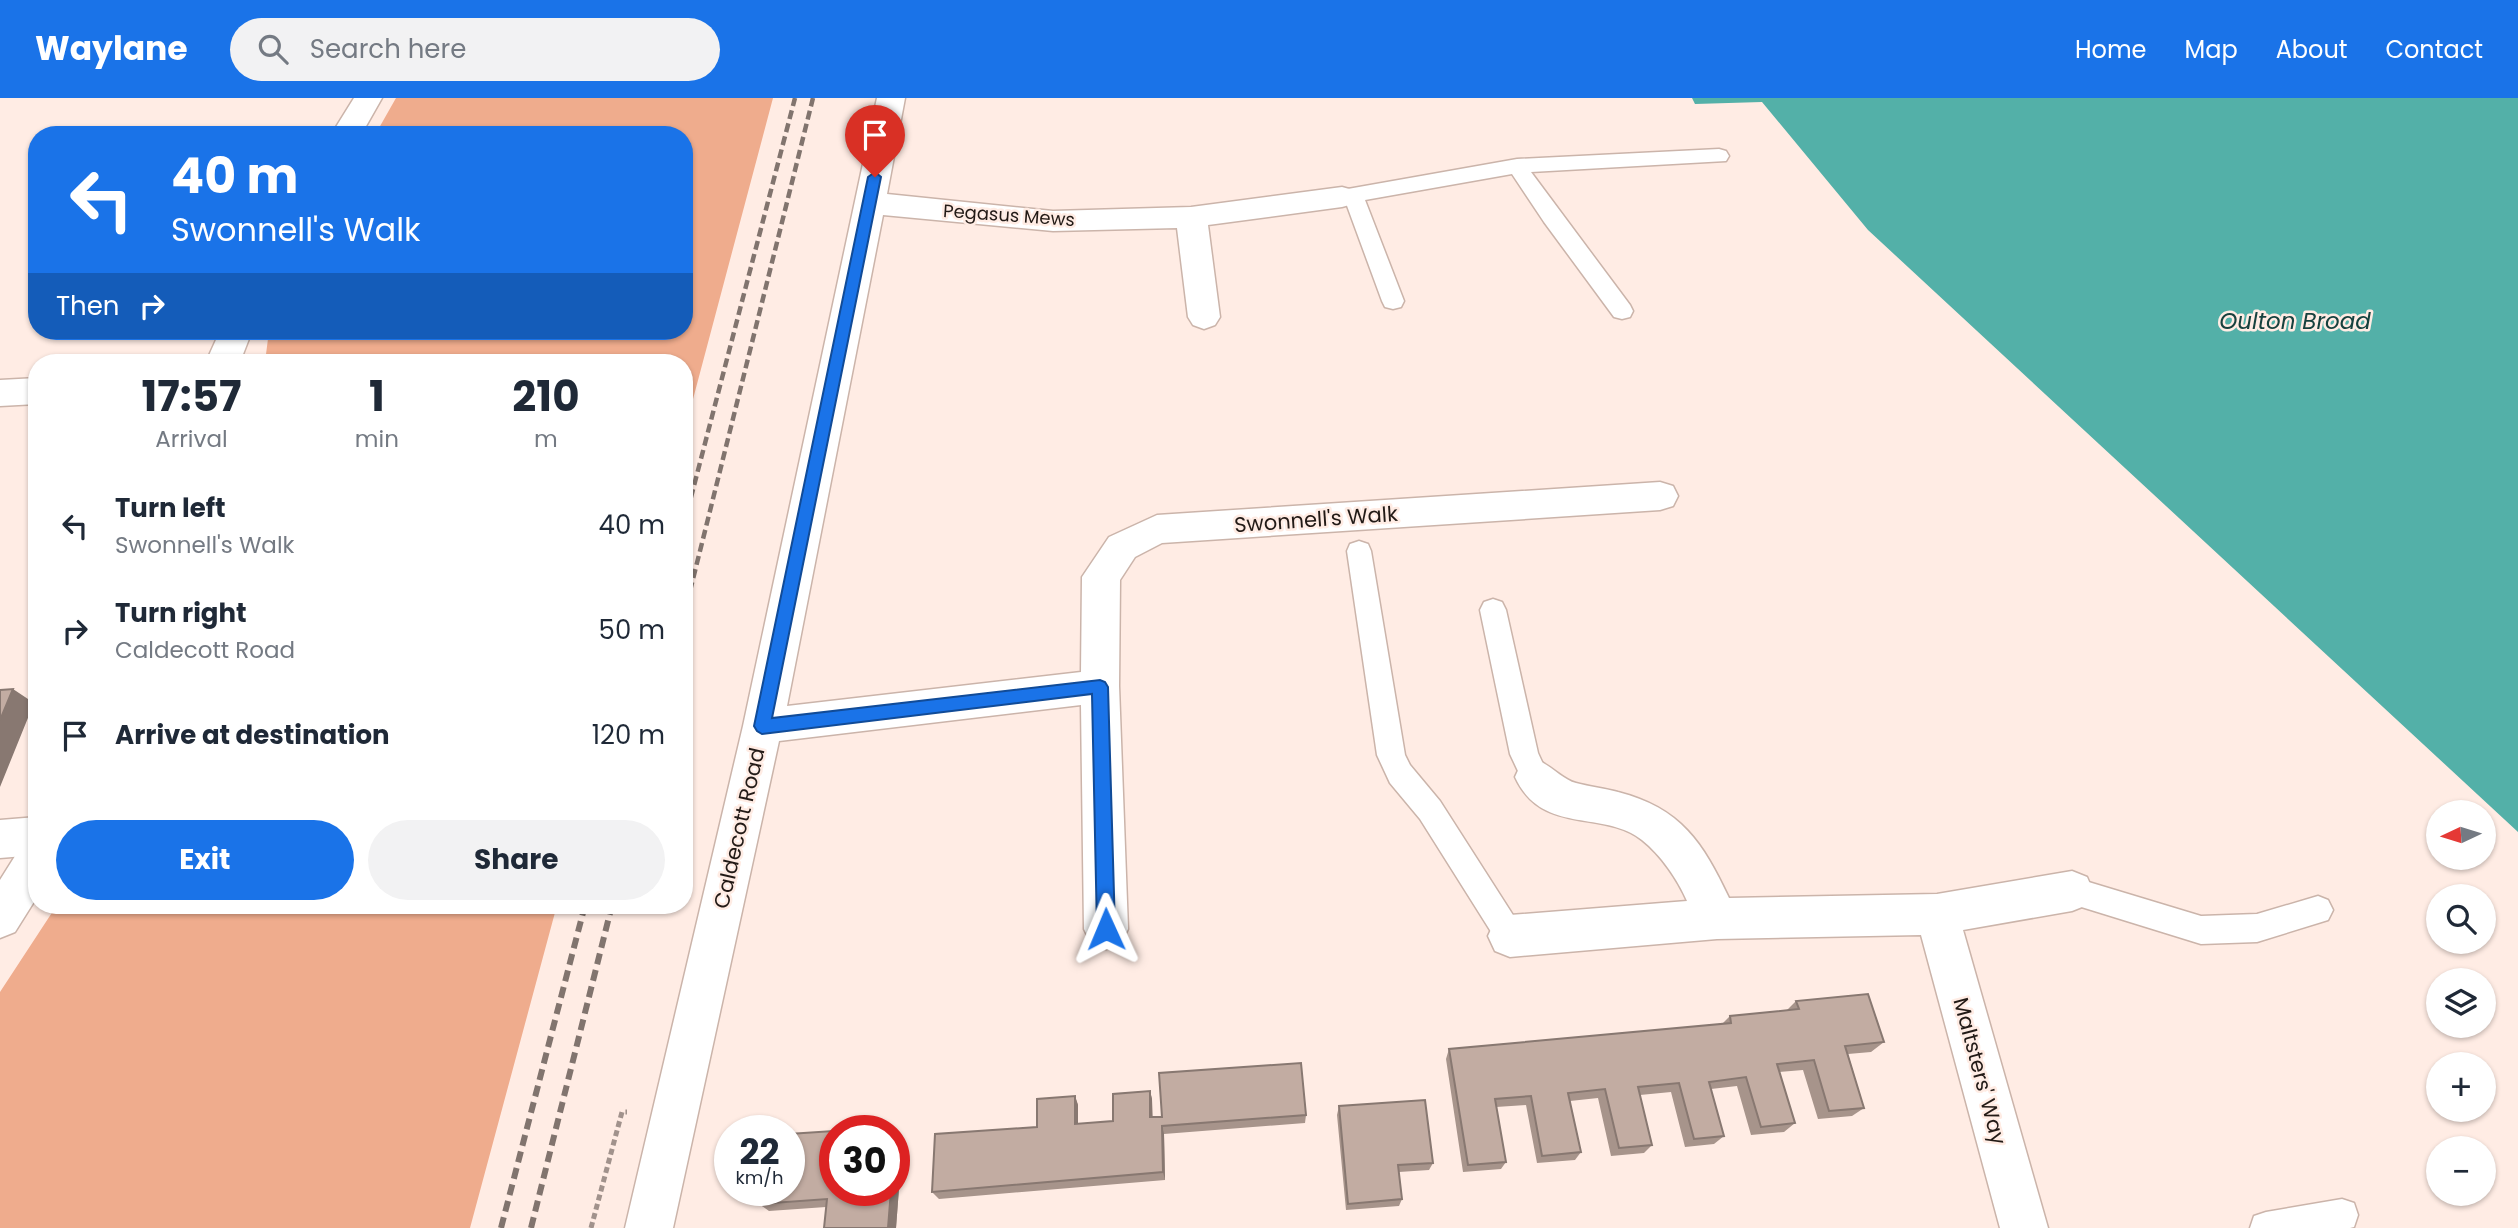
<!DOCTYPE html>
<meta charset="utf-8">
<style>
body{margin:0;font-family:Poppins,sans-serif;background:#f2f2f3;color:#1f2937;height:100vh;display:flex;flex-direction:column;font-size:26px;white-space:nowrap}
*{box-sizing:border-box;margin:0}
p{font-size:23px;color:#747a83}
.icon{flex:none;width:38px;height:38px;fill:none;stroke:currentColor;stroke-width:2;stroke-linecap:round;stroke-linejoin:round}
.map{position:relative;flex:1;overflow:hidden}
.drawer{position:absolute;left:28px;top:256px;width:665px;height:560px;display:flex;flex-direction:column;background:#fff;border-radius:28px;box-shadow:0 2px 5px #0004}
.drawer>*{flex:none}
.banner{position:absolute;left:28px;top:28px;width:665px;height:214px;border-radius:28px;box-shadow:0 2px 5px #0004;background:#1a73e8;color:#fff;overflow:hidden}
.needle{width:46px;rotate:266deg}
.fabs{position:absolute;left:2426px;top:702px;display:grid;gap:14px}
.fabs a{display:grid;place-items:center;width:70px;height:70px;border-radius:50%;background:#fff;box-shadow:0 2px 5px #0004;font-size:35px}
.speed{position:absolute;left:714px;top:1017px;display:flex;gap:14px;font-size:35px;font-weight:700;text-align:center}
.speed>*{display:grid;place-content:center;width:91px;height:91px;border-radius:50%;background:#fff;box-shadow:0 2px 5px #0004;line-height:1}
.speed small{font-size:18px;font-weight:400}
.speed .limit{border:10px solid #d22;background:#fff;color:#111}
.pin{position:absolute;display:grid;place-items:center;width:60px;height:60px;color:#fff;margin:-72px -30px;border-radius:50% 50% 50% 0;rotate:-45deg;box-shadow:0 0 7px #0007}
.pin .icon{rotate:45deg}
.me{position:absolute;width:77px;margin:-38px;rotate:359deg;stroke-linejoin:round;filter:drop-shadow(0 0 5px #0008)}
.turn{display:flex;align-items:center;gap:24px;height:147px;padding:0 28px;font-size:32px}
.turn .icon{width:91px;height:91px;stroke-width:2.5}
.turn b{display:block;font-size:49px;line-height:60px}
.then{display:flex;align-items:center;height:66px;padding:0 28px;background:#0003;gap:14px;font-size:26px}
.eta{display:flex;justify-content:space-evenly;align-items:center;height:119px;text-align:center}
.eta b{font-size:42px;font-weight:700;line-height:49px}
.cta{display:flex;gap:14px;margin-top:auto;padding:14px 28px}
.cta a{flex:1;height:80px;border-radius:42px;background:#1a73e8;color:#fff;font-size:28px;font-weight:700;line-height:80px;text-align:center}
.cta a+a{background:#f2f2f3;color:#1f2937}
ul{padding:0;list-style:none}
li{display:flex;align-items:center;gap:21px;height:105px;padding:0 28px}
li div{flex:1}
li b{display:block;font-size:26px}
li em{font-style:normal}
header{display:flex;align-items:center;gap:42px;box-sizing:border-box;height:98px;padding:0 35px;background:#1a73e8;color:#fff}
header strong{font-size:33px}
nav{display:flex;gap:38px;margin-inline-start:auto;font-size:24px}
.search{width:490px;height:63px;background:#f2f2f3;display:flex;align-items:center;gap:18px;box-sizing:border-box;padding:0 24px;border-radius:38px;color:#747a83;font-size:26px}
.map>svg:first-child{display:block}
</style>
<header>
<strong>Waylane</strong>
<div class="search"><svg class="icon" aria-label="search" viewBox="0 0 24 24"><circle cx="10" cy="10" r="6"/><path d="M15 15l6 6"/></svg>Search here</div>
<nav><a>Home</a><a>Map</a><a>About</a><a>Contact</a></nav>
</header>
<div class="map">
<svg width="2518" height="1130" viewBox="0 0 2518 1130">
<rect width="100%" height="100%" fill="#ffece4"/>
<path fill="#efac8d" d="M396,0H773L684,335V264H265L269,233H684V37H375Z
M57,807H557L470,1130H0V894Z"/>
<path fill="#53b0a8" d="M1692,0H2518V734L1868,132L1762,4L1695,6Z"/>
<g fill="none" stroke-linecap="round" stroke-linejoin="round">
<defs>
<path id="service" d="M1719,51L1726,53L1729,58L1726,63L1531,74L1630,207L1633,213L1630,219L1622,221L1614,219L1544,124L1512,76L1365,102L1404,203L1401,209L1393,211L1385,209L1382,203L1346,105L1335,104L1332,99L1335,94L1342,92L1517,61Z
M1359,443L1368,446L1371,453L1405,657L1410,667L1440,703L1520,828L1525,838L1520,848L1510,852L1500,848L1420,721L1390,685L1377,657L1347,453L1350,446Z
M1493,501L1502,504L1506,512L1538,655L1549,679L1545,688L1535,691L1525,688L1510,656L1480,512L1484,504Z
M2072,779L2201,818L2257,816L2318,798L2328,802L2333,812L2328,822L2257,844L2201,846L2062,803L2058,793L2062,783Z
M2342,1101L2354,1105L2358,1117L2354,1129L2350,1130H2250L2254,1118L2266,1114Z"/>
<path id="minor" d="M877,0H905L887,96L1053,113L1191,109L1342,89L1353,92L1357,99L1353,106L1342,109L1208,127L1220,219L1215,227L1204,231L1193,227L1188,219L1177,130L1053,133L883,117L787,608L1081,574L1082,479L1109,439L1157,417L1660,384L1673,388L1678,398L1673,408L1660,412L1162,445L1135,459L1120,482L1119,588L1128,831L1121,845L1106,851L1091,845L1084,831L1081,607L779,643L673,1130H625L743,628Z
M37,280V306L0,308V282Z
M1535,661C1551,667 1563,682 1576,685C1590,689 1604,690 1618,694C1681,710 1703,745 1729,800L1937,796L2072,773L2087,779L2093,793L2087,807L2072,813L1963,832L2048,1130H2000L1921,837L1717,841L1510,859L1495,853L1488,838L1495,823L1510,817L1687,803C1678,782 1661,757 1642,742C1603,711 1542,738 1515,679L1521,666Z
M37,719V757L0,760V722Z"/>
<path id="tertiary" d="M354,0H382L361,37H331Z
M220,233H252L240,264H206Z
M37,742V799L15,834L0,840V782L22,747Z"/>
</defs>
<use href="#service" stroke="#cbb4aa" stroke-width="3"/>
<use href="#minor" stroke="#cbb4aa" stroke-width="3"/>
<use href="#tertiary" stroke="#cbb4aa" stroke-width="3"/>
<path stroke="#a1928c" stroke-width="5" stroke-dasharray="6 3.5" stroke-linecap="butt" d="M591,1130L622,1014H627"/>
<use href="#service" fill="#fff" fill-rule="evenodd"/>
<use href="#minor" fill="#fff" fill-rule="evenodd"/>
<use href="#tertiary" fill="#fff" fill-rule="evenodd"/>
<path stroke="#81746e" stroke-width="4.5" stroke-dasharray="9 4.5" stroke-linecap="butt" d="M684,426L795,0
M690,493L813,0"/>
<path stroke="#81746e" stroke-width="6" stroke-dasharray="11 6" stroke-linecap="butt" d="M684,516L690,491
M501,1130L585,807
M531,1130L612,807"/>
</g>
<path fill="#a7948b" d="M1796,903L1884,944L1871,954L1848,956L1864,1010L1852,1018L1818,1021L1803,972L1779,974L1795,1025L1784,1034L1751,1037L1737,988L1711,991L1724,1038L1714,1046L1685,1049L1671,994L1640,997L1652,1047L1644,1055L1611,1058L1598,1000L1570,1003L1581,1054L1575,1062L1537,1065L1526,1007L1496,1009L1506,1064L1501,1071L1463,1074L1446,961L1449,951L1722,926L1730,918L1787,912Z
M1150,993L1152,1001V1019L1306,1017L1305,1025L1164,1036L1165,1082L939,1101L932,1094L1037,1029L1075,998L1078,1007V1026L1113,1023Z
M1339,1008L1433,1065L1429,1072L1399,1074L1402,1101L1399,1108L1346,1112L1337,1017Z
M833,1033L835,1034V1092L900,1077L896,1130H824L826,1109L769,1113L759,1106Z"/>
<path fill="#887871" d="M13,591L34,605L0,689V622Z
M1150,993L1152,1001L1153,1028L1150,1019Z
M1075,998L1078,1007V1034L1075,1026Z
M1162,1028L1164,1036L1165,1082L1163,1074Z
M833,1033L835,1034V1079L829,1074Z
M894,1072L900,1077L896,1130H888L891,1092H894Z"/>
<path fill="#c2aca2" stroke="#887871" stroke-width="2" d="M13,591L0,622V592Z
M1868,896L1884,944L1845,948L1864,1010L1829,1013L1814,962L1777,966L1795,1025L1761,1029L1746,979L1709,984L1724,1038L1694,1041L1679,985L1638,989L1652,1047L1619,1050L1605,991L1568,995L1581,1054L1542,1058L1531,998L1495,1001L1506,1064L1468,1067L1449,951L1731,925L1730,918L1799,911L1796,903Z
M1301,965L1306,1017L1162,1028L1163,1074L932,1094L935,1036L1037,1029V1001L1075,998V1026L1113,1023V996L1150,993V1019H1162L1159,975Z
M1425,1002L1433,1065L1398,1067L1402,1101L1348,1106L1339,1008Z
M833,1033L829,1074H835V1092H891L888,1130H824L827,1101L759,1106L760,1092H789V1036Z"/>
<path fill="#1a73e8" stroke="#114b97" stroke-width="2" d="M875,74L881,79L772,620L1100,582L1105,584L1108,589L1115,831L1112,837L1106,840L1099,837L1097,831L1092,596L762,636L757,633L754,628L868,79Z"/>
<g text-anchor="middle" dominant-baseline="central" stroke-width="5" stroke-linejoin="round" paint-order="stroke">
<g font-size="18" fill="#221a16" stroke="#ffece4">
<text transform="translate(1009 117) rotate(4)">Pegasus Mews</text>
</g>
<g font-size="21" fill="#221a16" stroke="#ffece4">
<text transform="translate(1316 421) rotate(-4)">Swonnell's Walk</text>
<text transform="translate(739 730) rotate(-77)">Caldecott Road</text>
<text transform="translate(1980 973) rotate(75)">Maltsters' Way</text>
</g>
<g font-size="23" font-style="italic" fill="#16413e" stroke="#ffece4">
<text x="2295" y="223">Oulton Broad</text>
</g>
</g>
</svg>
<div class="fabs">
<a><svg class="needle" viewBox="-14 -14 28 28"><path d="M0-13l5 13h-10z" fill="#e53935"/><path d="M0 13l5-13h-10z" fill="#747a83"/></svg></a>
<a><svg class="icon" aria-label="search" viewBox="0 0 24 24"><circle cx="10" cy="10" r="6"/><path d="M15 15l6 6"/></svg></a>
<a><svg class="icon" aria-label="layers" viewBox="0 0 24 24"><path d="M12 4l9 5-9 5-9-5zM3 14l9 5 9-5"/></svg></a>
<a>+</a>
<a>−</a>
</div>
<div class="speed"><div>22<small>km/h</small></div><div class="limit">30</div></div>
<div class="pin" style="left:875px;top:79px;background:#d93025"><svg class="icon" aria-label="arrive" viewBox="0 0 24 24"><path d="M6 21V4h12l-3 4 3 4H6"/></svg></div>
<svg class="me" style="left:1106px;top:831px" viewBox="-20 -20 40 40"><path d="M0-17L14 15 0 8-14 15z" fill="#1a73e8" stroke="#fff" stroke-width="4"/></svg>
<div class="banner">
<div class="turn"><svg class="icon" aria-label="left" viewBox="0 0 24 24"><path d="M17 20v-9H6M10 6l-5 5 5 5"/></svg><div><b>40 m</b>Swonnell's Walk</div></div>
<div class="then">Then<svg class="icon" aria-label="right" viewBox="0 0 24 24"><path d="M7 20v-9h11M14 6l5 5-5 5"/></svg></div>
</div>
<section class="drawer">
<div class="eta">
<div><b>17:57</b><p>Arrival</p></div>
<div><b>1</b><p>min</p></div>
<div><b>210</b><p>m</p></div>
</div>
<ul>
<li><svg class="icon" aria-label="left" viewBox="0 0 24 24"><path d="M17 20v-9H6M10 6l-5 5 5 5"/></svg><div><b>Turn left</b><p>Swonnell's Walk</p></div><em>40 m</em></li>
<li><svg class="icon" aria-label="right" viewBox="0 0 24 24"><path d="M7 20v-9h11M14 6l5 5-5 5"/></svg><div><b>Turn right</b><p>Caldecott Road</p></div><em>50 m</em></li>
<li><svg class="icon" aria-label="arrive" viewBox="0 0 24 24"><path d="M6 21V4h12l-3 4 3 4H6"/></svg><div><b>Arrive at destination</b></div><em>120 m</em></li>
</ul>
<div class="cta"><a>Exit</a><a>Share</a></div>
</section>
</div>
